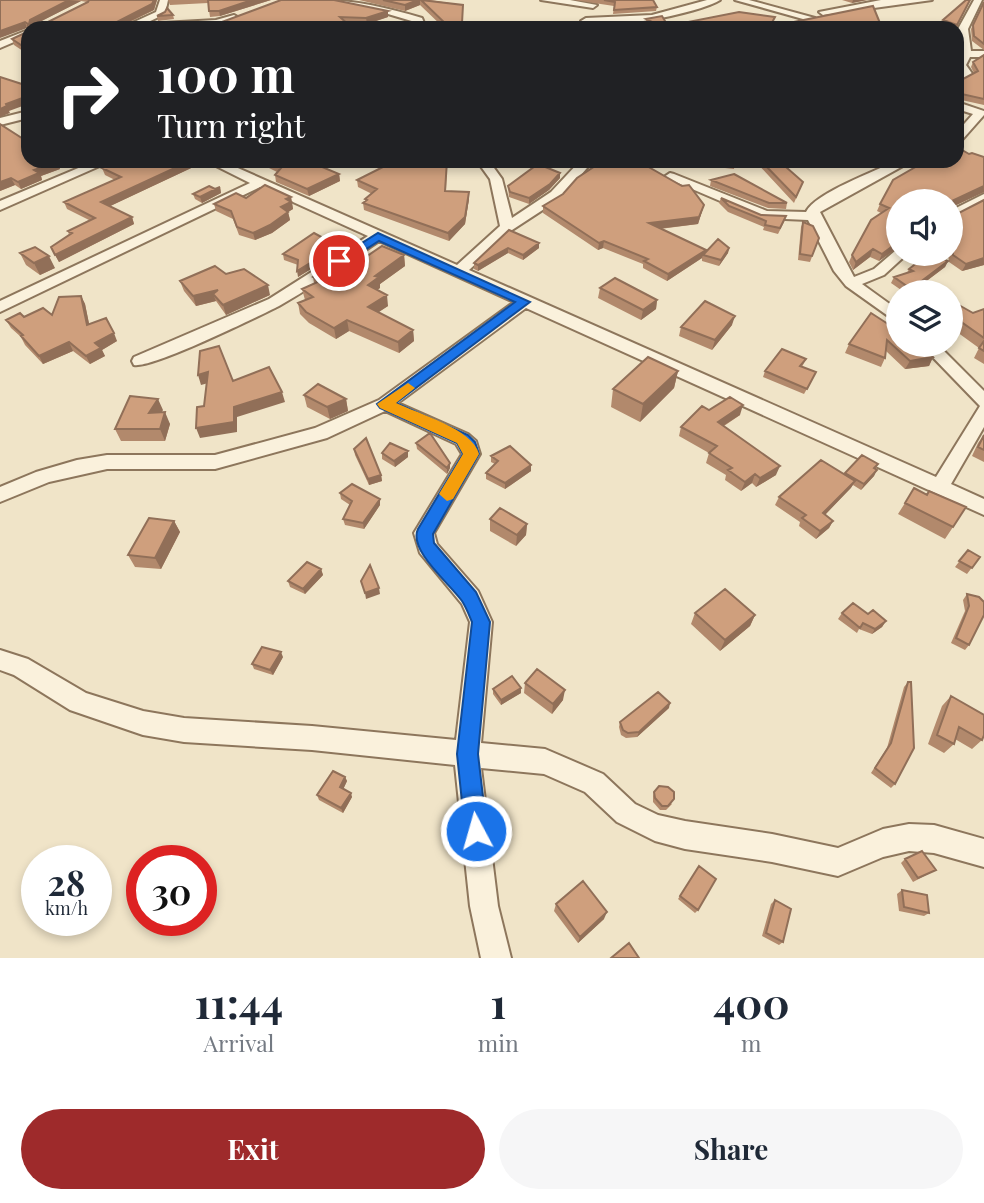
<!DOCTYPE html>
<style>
body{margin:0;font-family:"Playfair Display",serif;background:#f6f6f7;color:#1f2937;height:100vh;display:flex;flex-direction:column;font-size:26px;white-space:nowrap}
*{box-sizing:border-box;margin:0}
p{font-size:23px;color:#747a83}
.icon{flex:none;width:38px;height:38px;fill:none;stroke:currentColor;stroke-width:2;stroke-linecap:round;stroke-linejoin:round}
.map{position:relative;height:958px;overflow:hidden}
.panel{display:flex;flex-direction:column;background:#fff;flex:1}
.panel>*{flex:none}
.top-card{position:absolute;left:21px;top:21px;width:943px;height:147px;border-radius:21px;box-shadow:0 4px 10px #0003;background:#202124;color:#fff;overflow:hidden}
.buttons{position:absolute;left:886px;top:189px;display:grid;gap:14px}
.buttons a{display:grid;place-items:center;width:77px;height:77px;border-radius:50%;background:#fff;box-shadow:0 4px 10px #0003;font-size:35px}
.speed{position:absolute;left:21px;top:845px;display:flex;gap:14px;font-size:35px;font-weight:700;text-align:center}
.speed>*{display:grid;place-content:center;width:91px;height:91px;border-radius:50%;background:#fff;box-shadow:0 4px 10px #0003;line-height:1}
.speed small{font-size:18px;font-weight:400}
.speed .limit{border:10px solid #d22;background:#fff;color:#111}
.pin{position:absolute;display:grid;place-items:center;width:60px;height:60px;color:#fff;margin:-30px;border:4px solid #fff;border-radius:50%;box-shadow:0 2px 7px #0007}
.me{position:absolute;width:77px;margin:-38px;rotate:354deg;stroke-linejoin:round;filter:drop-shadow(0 0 5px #0008)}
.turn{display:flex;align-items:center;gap:24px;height:147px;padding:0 21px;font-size:32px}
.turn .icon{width:91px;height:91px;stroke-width:2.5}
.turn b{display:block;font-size:49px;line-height:60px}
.eta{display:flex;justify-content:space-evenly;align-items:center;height:119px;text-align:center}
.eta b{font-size:42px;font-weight:700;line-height:49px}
.primary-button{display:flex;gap:14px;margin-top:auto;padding:14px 21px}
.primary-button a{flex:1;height:80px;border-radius:42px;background:#9e2a2b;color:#fff;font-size:28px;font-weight:700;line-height:80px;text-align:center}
.primary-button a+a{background:#f6f6f7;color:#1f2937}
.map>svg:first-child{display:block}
</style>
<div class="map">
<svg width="984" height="958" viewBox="0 0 984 958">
<rect width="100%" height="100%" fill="#f0e4c8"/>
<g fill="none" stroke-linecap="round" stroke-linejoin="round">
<defs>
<path id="street" d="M160,0H168L165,14L144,24L216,20L234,15L239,18L216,26L121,28L156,12Z
M320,0C356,0 388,8 422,18L426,28H416L415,22L378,11Z
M541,0H570L597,5L593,8Z
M707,0H720C700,13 601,33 581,21L586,18L652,15Z
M735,0H749L815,18L810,21Z
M881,0H932L823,15L819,12Z
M974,0H982L968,29L971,51H984V57H970L966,65L973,75L957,83V76L962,74L957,67L961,54L958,29Z
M28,30V36L0,48V41Z
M957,102L984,111V115L961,141L957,142V132L973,114L957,109Z
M28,111V118L0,125V118Z
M95,161H111L0,210V201Z
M206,161H222L457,265L500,226L490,179L477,161H489L502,179L512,218L551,192L580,161H593L561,198L512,230L469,270L936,477L980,406L921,345H938L984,391V427L951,484L984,499V515L526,308L398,403L468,434L476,441L480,454L434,533L437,544L478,591L492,622L481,743L545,749L603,774L635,804L658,815L685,821L772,834L838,848L883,829L909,824L934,825L984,839V867L934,853L909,851L883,857L838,876L772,862L685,849L655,841L617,822L585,792L544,774L481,768L498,906L511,958H481L470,906L455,765L312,750L184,742L143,735L70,710L14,675L0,670V650L28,659L86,693L143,711L184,718L312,726L456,740L470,622L462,604L420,553L414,533L462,454L456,444L385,411L327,438L215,469H107L49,482L0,502V487L36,472L77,460L107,455H215L315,428L379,400L514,302L379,241C346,263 313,287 279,306C257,317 151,369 134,365L132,361L134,357L269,299L368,236L260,187L0,312V301L250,183Z
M896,161H912L820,212L854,277L874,269L895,251L907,254L884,275L862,284L898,310V323L846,286L834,271L808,220L760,218L664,177L670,173L674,174L767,211L806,212C815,193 876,171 896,161Z
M984,194V203L950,220V211Z"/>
</defs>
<use href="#street" stroke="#8d765c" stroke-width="4"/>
<use href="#street" fill="#faf1dc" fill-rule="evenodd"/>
</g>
<path fill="#b2896c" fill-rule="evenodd" d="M0,0H157L154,10L124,25L141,28H28V48L23,51L14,45L12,39L27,32L28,28ZM81,1L87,2L44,24H35Z
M168,0H271L220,16L210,17L208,3L170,5Z
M281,0L388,17L367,24L348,23L350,28H146L182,25L183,27L210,28L222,22Z
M352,0H430L463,5L462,28H444L420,5L405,11L359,0Z
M574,0H653L657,7L656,11L613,14L614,6Z
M842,0H867L852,3Z
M984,2V50L972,41L971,29Z
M968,5L956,28H951L941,24L943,20Z
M173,15L174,19L158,21L157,16Z
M775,17L770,28H655L646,23V19L668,26Z
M984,55V105L957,99V87L974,73L971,67L973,62Z
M0,124L57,162L60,169L41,176L42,180L21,189L15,185L0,191Z
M969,154L984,157V192L952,207L951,214L955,215L984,200V265L962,271L949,262L948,254H950V201H898L896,249L879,261L870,257L853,270L849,262L852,255L881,213L877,211L880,204Z
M119,161H205L204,162L110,206L132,217L134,224L59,262L51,247L69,235L68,231L89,220L67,209L64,202L115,180L105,175L102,168Z
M255,161H315L312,162L339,174L340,181L309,196L276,182L275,175L277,172Z
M373,161H458L447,163L446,191L469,192V199L465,224L449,241L364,210L363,203L365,201V199L372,194L358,187L357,180L380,169Z
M490,161H542V164H540L560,173V178L549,190L529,204L509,197L508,186L537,165L505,168L503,165L496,166Z
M594,161H638L704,205L698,224L660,229L706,250L705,253L729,248L728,253L719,266L702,261V258L667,281L643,268V264L603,248L598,250L543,213V206L563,194L596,166L594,164Z
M663,161H735L734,169Z
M755,161H773L803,182L794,203Z
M868,161H890L882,165Z
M711,180L787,203L786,209L768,208L710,186Z
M220,187L221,193L202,203L195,199L193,194L215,189Z
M291,197L293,209L288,212L290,220L272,233L255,240L239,235L233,219L216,211L214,204L246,198Z
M721,198L761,215L786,216L784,222L778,234L763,230L764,227L728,212L719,203Z
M803,222L819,238L810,262L798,260L801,227Z
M509,230L539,248L523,260L508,253L478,271L474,269V263Z
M336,245L337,251L323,258L324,261L298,277V265L284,260L283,254Z
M20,253L55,268L40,275L26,265Z
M404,255L405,266L380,284V288L377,290L388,306L378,312L413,330L414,341L399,353L349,331L336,339L309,323L300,314L298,303L305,300L302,289L314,283L313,277L354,265Z
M948,261L945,267L912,292H904L891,283L894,277L907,273L909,269Z
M226,274L270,295L226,315L216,301L196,306L184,291L180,281Z
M600,288L657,300L656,309L641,320L598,298Z
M81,296L85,304L89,324L117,341L102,350L105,356L90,364L73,351L43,364L25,345L21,337L11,328L6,320L24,317L52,315Z
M950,300L973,313L984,309V364L974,358L979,348L950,327Z
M871,313L933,357L929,366L905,369L886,351L885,358L881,367L845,353L849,344Z
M732,325L712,350L679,336L681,327Z
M806,359L802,367L813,378L804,394L763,377L765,371Z
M678,371L674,388L640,422L611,407L613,389Z
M304,395L346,399L348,411L330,419L307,407Z
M163,410L161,412L170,424L165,441H121L115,429Z
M709,410L740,415L724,426L776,475L756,487L752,483L741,491L725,480L726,475L706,463L709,453L679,436L681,427Z
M984,435V462L972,456L978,443Z
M416,443L450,463V468L447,474L417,449Z
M354,449L381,475L382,481L369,485L355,455Z
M408,451V457L395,467L382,459V453Z
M491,456L531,465V471L505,489L486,479V473L495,464L491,462Z
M878,464L876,469L874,476L861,490L853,485L825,515L833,521L829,528L816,539L799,526L800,522L775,505L779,497L844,474Z
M340,493L380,499V505L364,529L345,525L343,519L350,505L341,499Z
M905,503L953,527L945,539L898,514Z
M490,519L527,524L526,535L516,546L490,531Z
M174,521L180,532L161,569L135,567L128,555Z
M968,550L980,557L967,574L955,567Z
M321,569L323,575L305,594L290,587L288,581Z
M967,594L979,597L969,645L965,650L951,643L965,611L963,600Z
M695,613L755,615L750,626L720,651L691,624Z
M842,613L868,614L886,621L882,627L872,634L859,629L857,633L838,619Z
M283,657L273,675L254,669L252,664Z
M908,682L895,784L891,788L871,773L887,748L904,687Z
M525,683L563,700L552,714L524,693Z
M493,689L521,693L501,705L493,694Z
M951,696L982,740L972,749L955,739L954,744L944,753L928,744L942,706Z
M669,708L637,737L626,738L621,735L619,727L620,722Z
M345,777L347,781L343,789L352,797L343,813L319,800L317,795Z
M654,792L672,804L666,810H660L653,802V796Z
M905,859L936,870L913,882L901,863Z
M699,866L698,910L695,913L678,899Z
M902,890L929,913L924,916L899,911L897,894Z
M775,900L783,942L779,945L762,936L771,904Z
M556,904L604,919L578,943L554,911Z"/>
<path fill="#916f58" d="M69,0L81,1L32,26L29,24L30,20Z
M154,0H157L154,10L118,27L117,22Z
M252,0H271L220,16L219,11Z
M418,0H420V5L405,11V5Z
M853,0H867L852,3Z
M463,5L462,28H453Z
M388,11V17L367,24L366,18Z
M25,22L27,28L0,38V31Z
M28,40V48L23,51L21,45Z
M28,96V104L9,111L10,113L0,117V109L6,104Z
M190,161H205L204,162L104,209L101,202Z
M496,161H503V165L496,166Z
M521,161H542V164L505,168V163Z
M57,162L60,169L41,176L42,180L21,189L18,182L34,170Z
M560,173V178L549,190L529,204V198Z
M339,174L340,181L309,196L307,189Z
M11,178L15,185L0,191V182Z
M984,186V192L950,208L952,201Z
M220,187L221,193L202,203L200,197Z
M469,192V199L465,224L449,241L448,233Z
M291,197L293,209L283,215L281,207L286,199Z
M704,205L698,224L648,230L649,223Z
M288,212L290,220L272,233L255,240L253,233Z
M132,217L134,224L59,262L55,255Z
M604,241L603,248L598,250L599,243Z
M898,242V246L896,249L879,261L882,254Z
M539,243V248L523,260V255Z
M336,245L337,251L323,258L324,261L298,277L297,271L319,254Z
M508,248V253L478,271V265Z
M729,248L728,253L719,266L721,260Z
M873,249L870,257L853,270L856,262Z
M706,250L704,255H703L702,258L667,281L668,274Z
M404,255L405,266L380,284V288L369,295L368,285L375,276Z
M49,256L55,268L40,275L34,263Z
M984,258V265L962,271L966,264Z
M948,261L945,267L912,292H910L911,289Z
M268,285L270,295L226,315L223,305Z
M218,290L213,294L216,301L196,306L193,296Z
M387,295L388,306L370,318L368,307Z
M81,296L85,304L91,333L87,325Z
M657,300L656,309L641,320L643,310Z
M735,316L732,325L712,350L715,340Z
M347,320L349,331L336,339L334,328Z
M413,330L414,341L399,353L398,342Z
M114,333L117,341L102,350L105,356L90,364L86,356L95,343Z
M69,342L73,351L43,364L39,356Z
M933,357L929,366L905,369L910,361Z
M678,371L674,388L640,422L643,404Z
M208,372L212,382L201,385L198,375Z
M282,392L285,402L237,417V432L200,438L196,428L234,407Z
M158,399L163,410L154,424L149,413Z
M346,399L348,411L330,419L327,407Z
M743,405L740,415L715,431L718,422Z
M165,412L170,424L165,441L160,429Z
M408,451V457L395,467L394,461Z
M450,463V468L447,474V468Z
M531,465V471L505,489V483Z
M780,466L776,475L756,487L760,478Z
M877,470L874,476L861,490L864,484Z
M755,474L752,483L741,491L745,482Z
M381,475L382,481L369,485L368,479Z
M855,481L851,488L819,521L823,513Z
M380,499V505L364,529L363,523Z
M174,521L180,532L161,569L155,558Z
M833,521L829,528L816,539L820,531Z
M527,524L526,535L516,546L517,535Z
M321,569L323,575L305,594L303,589Z
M379,588L380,594L366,599L365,593Z
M755,615L750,626L720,651L725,640Z
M886,621L882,627L872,634L875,629Z
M281,652L283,657L273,675L270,670Z
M521,688V693L501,705V700Z
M565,690L563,700L552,714L553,704Z
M670,703L669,708L637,737L639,732Z
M345,777L347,781L342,792L340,787Z
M351,793L352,797L343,813L341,808Z
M607,912L604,919L578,943L580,937Z"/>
<path fill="#cf9f7d" stroke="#916f58" stroke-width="2" d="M0,0H69L30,20L29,24H44L88,2L89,0H154L152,4L117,22L119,25L140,24L132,28H102L92,26L93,28H63L55,24L49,28H28V40L21,45L12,39L27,32L28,24L25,22L0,31Z
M208,0H252L219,11H209Z
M281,0H334L388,11L366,18L340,17L349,25L340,28H178L180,27L210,28V22H222Z
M383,0H418L405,5Z
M421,0L463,5L462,23H455L453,28H450Z
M604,0H653L657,7L614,10L615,2Z
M966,0H970L957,25L943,20Z
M984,2V44L974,36L973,25Z
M873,6L882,28H775L774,26Z
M167,8L173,15L157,16L165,12Z
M739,12L775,17L769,28H747L721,25L720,28H664L646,19L662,16L668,26Z
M903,24L905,28H893Z
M146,25H182L172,28H146Z
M984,55V99L957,93V87L961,80L978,71L973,62Z
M0,77L25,85L28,82V96L6,104L7,106L0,109Z
M0,124L28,142V161L57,162L34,170L39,173L18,182L11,178L0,182Z
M957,147L969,154L972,153L984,157V186L952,201L951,214L955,215L984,200V258L966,264L953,255L950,224V201H898V242L882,254L873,249L856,262L852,255L871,220L889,208L880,204L893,180L926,161H957Z
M119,161H190L101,202L132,217L55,255L51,247L72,233L68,231L95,218L64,202L121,177L102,168Z
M267,161H308L339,174L307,189L275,175L281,168Z
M379,161H447L445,191L469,192L465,217L448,233L363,203L367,200L365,199L377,189L357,180L385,166Z
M599,161H638L682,186L689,185L704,205L699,217L649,223L706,250L668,274L644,261L648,259L604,241L599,243L543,206L563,194L577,178L601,162Z
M761,161H773L786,167L803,182L796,197Z
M538,164L560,173L550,184L529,198L510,192L508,186Z
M734,174L787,203H769L711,180Z
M265,185L291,197L286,199L291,202L281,207L288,212L270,225L253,233L237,227L231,211L214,204L236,193L246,198Z
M209,186L215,189L220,187L200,197L193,194Z
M721,198L761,215L786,216L780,228L765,225L766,221L729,206Z
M803,222L813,226L819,238L812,256L800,254Z
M509,230L539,243L523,255L508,248L478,265L474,263Z
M314,233L336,245L319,254L323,255L297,271L298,260L283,254Z
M718,239L729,248L721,260L703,255Z
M382,246L404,255L375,276L379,277L368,285L387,295L368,307L413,330L398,342L347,320L334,328L306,312L298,303L313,297L302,289L320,281L313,277L340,259L354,265Z
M35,247L49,256L34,263L20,253Z
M928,254L948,261L911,289L894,277L913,271L909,269Z
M215,266L226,274L244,269L268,285L223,305L213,294L218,290L193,296L180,281Z
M615,278L657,300L643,310L600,288Z
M81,296L87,325L106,318L114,333L95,343L101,348L86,356L69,342L39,356L21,336L23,335L6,320L20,313L24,317L43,308L52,315L59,297Z
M950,300L973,313L984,309V338L950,314Z
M705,301L735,316L715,340L681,327Z
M871,313L888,324L898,320V345H922L933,357L910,361L887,340L885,358L849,344Z
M984,341V351L979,348Z
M219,346L233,381L269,367L282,392L234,407V422L196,428L197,407L204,406L208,372L198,375L200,351Z
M782,349L806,359L800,366L816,372L807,389L765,371Z
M648,357L678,371L643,404L613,389Z
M318,384L346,399L327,407L304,395Z
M130,396L158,399L149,413L165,412L160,429H115Z
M730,397L743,405L718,422L780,466L760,478L755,474L745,482L728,470L732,468L709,453L717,446L681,427L702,406L709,410Z
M430,433L450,463L447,468L416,443Z
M984,435V450L978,447Z
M366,438L381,475L368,479L354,449Z
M390,443L408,451L394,461L382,453Z
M510,446L531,465L505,483L486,473L498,461L491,456Z
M862,455L878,464L874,468L877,470L864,484L845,473Z
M821,460L855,481L823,513L833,521L820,531L802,518L806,515L779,497Z
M352,484L380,499L363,523L343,519L352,501L340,493Z
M914,488L927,495L929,491L966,507L953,527L905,503Z
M500,508L527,524L517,535L490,519Z
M149,518L174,521L155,558L128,555Z
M968,550L980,557L972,568L959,561Z
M307,562L321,569L303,589L288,581Z
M370,565L379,588L365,593L361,581Z
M725,589L755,615L725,640L695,613Z
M967,594L979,597L984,602V615L969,645L956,638L969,606Z
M853,603L868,614L873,610L886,621L875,629L863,623L860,628L842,613Z
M262,647L281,652L270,670L252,664Z
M537,669L565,690L553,704L525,683Z
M512,676L521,688L501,700L493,689Z
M908,682H911L914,748L895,784L875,768L891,743Z
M658,692L670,703L639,732L628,733L623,730L620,722Z
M951,696L984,715V735L982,740L959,727L954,744L937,735Z
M333,771L345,777L340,787L351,793L341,808L317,795Z
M659,786L668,787L674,792V799L668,806H662L655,798L654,792Z
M922,851L936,870L918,878L905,859Z
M699,866L716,879L698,910L680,896Z
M583,881L607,912L580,937L556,904Z
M902,890L927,895L929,913L904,907Z
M775,900L791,909L783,942L766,933Z
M629,943L639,958H611Z"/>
<path fill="#1a73e8" stroke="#114b97" stroke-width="2" d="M378,233L530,302L396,403L468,435L475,442L479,454L433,534L434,543L476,592L490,622L478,754L487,831L484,839L476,842L468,839L465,831L457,754L472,622C469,615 466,607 462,601C450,584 408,550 418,529L463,454L457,443L380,408L377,404L515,302L379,241L343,264L333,261Z"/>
<path fill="#f59e0b" d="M408,383L415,388L396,403C419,414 473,429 479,454L453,499L447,501L439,494L463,454L457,443L380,408L377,404Z"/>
</svg>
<div class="buttons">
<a><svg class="icon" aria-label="sound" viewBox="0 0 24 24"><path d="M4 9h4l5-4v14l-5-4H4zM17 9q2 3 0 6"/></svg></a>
<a><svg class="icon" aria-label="layers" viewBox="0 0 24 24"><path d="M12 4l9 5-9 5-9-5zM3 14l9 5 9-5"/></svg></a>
</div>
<div class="speed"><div>28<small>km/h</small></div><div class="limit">30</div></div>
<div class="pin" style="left:339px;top:261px;background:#d93025"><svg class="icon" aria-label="arrive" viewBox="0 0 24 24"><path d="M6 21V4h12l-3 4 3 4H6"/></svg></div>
<svg class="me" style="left:476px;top:831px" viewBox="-20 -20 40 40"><circle r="17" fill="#1a73e8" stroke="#fff" stroke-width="3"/><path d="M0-11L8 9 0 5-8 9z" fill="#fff"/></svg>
<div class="top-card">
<div class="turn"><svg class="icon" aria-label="right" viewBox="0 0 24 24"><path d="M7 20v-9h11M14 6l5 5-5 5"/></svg><div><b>100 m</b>Turn right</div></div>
</div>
</div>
<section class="panel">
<div class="eta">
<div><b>11:44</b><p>Arrival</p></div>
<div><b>1</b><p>min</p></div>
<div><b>400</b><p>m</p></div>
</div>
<div class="primary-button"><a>Exit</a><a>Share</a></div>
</section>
